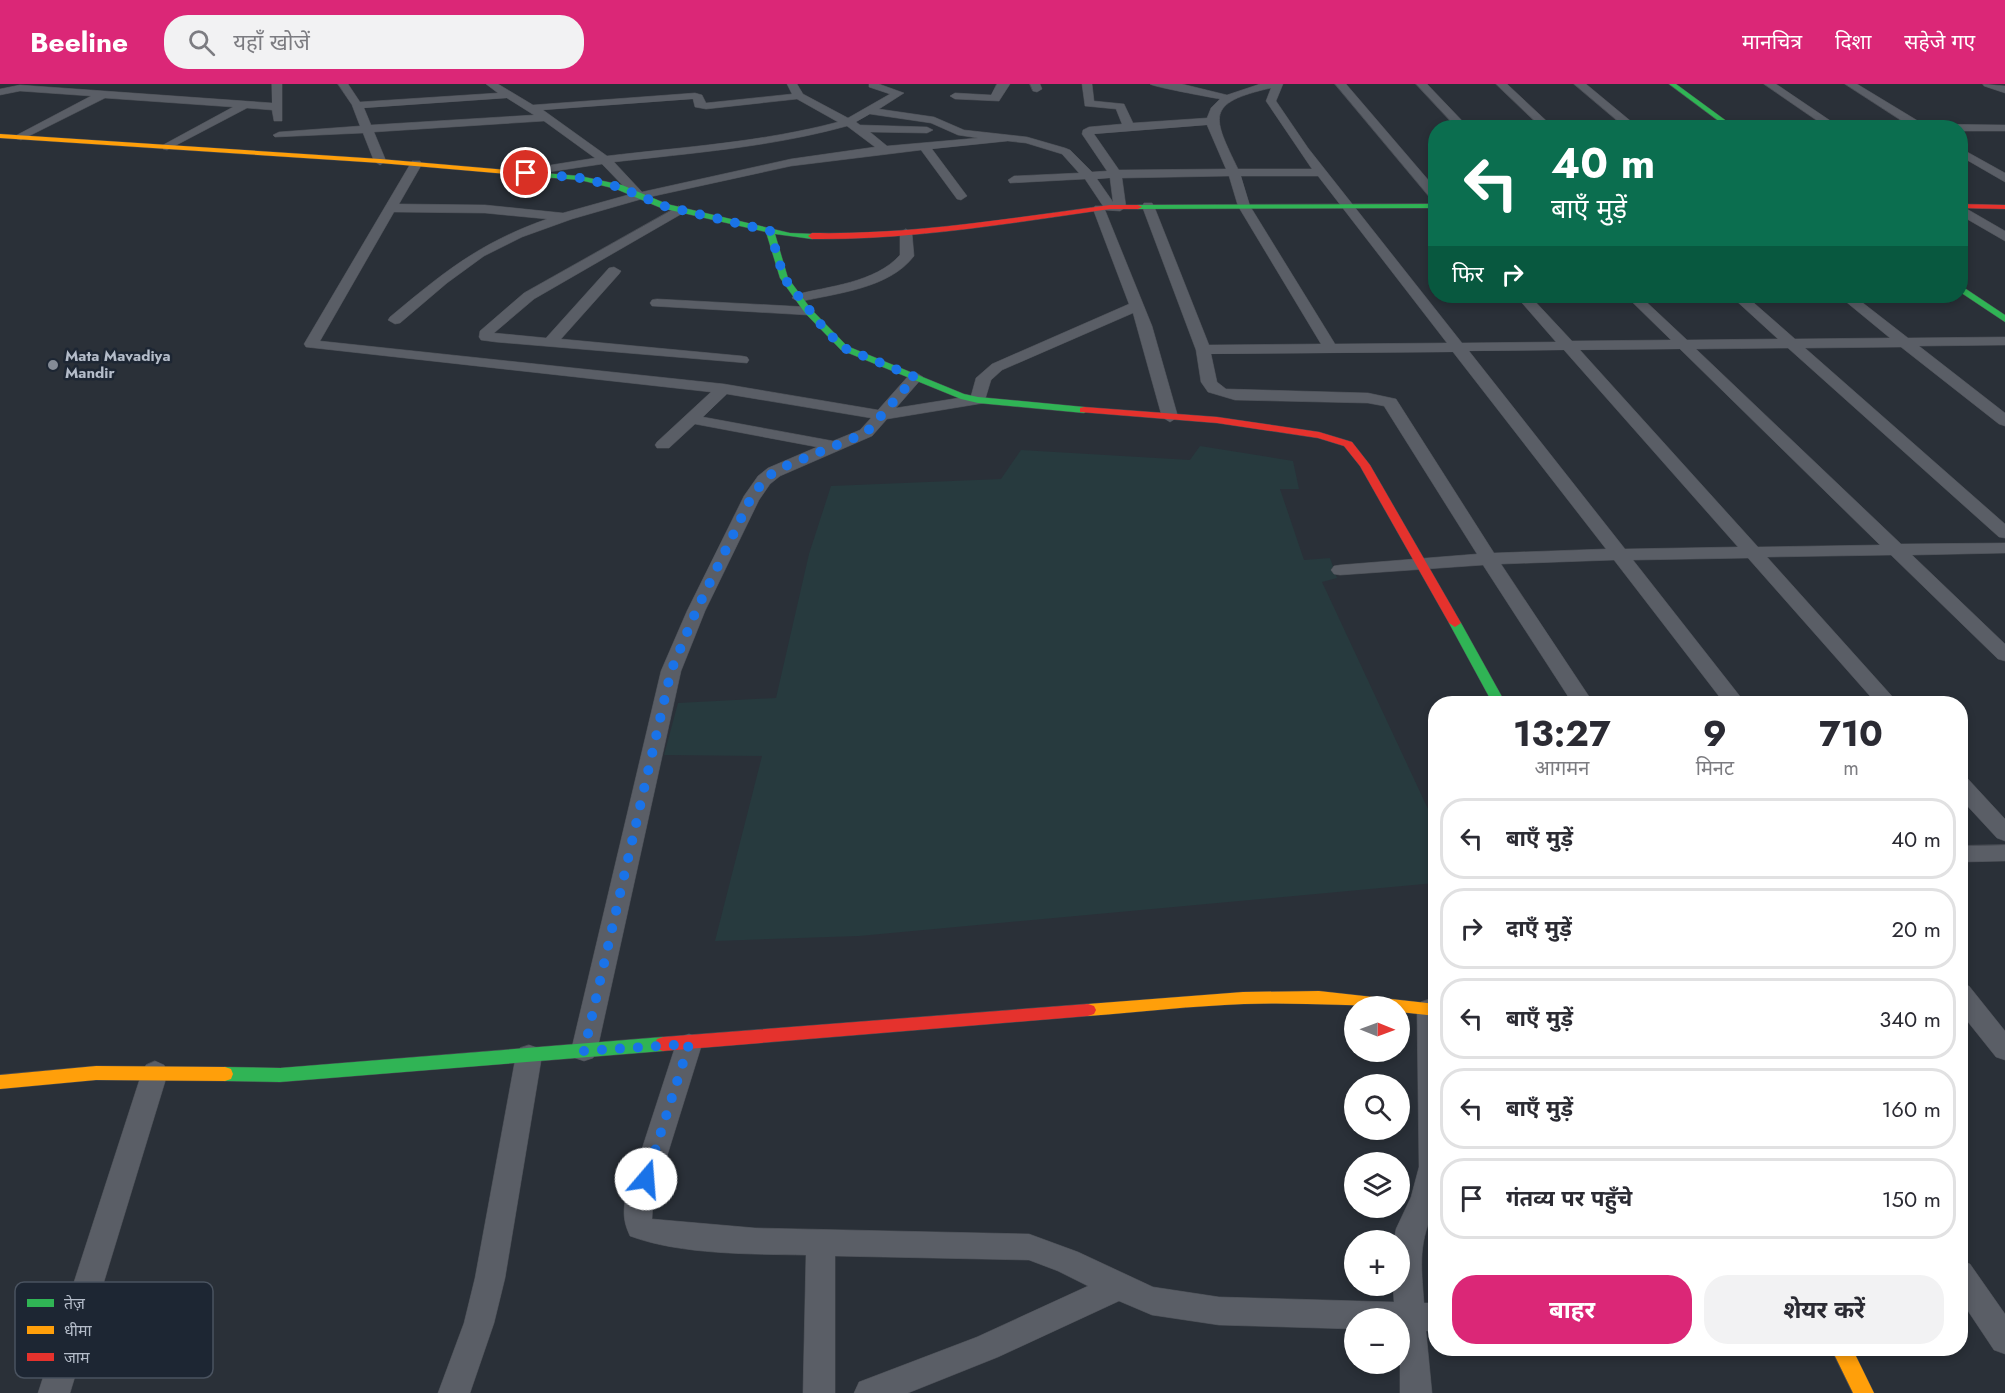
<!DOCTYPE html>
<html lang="hi">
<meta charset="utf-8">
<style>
body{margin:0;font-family:Jost,"Noto Sans Devanagari",sans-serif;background:#f2f2f3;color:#2b2b33;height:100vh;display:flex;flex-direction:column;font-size:22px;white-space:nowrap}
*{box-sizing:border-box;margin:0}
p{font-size:20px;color:#7c7c81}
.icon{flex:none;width:33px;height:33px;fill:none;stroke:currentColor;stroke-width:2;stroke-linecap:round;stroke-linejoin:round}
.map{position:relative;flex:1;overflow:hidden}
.side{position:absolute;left:1428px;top:612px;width:540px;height:660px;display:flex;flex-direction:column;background:#fff;border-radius:24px;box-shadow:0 3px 9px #0003}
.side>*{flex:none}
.hud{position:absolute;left:1428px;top:36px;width:540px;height:183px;border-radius:24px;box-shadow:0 3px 9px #0003;background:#0b6e4f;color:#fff;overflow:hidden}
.needle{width:39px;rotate:91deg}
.controls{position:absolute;left:1344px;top:912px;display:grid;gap:12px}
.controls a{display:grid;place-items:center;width:66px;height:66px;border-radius:50%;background:#fff;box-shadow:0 3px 9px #0003;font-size:30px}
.pin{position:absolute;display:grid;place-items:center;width:51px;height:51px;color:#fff;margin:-26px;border:3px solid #fff;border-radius:50%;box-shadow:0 2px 6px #0007}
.me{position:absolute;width:66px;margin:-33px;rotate:18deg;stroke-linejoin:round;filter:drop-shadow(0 0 4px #0008)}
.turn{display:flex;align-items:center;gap:21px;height:126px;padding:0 24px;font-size:27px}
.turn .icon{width:78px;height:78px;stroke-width:2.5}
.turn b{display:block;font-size:42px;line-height:51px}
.then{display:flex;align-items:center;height:57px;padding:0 24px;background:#0003;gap:12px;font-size:22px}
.eta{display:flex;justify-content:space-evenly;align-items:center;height:102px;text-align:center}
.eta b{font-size:36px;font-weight:700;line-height:42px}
.primary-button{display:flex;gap:12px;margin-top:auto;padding:12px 24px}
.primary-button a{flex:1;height:69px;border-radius:24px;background:#db2777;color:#fff;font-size:24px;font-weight:700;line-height:69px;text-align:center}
.primary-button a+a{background:#f2f2f3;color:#2b2b33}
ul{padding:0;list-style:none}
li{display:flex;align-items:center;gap:18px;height:81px;margin:0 12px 9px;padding:0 12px;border:3px solid #e1e1e2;border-radius:24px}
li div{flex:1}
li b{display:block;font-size:22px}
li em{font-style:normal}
header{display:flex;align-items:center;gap:36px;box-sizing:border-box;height:84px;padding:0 30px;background:#db2777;color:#fff}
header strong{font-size:28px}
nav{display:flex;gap:33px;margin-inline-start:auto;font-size:21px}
.search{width:420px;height:54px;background:#f2f2f3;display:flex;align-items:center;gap:15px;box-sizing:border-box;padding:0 21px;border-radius:24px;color:#7c7c81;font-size:22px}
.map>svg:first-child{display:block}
</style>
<header>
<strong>Beeline</strong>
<div class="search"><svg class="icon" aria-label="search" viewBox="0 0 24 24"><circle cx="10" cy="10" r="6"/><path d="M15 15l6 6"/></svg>यहाँ खोजें</div>
<nav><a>मानचित्र</a><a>दिशा</a><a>सहेजे गए</a></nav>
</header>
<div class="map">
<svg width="2005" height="1309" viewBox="0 0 2005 1309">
<rect width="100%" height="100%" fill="#2a3038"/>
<path fill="#273a3e" d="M1200,362L1293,377L1299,405H1280L1304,476L1330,474L1337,494L1322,498L1435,740V799L859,852L715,857L762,672L664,671L678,619L776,614L809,470L831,402L1001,395L1021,366L1190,376Z"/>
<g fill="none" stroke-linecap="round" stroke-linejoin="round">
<defs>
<path id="street" d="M272,0H282V37H274L272,26L247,24L167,66L163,65V61L233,23L105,14L21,56L17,55V51L91,12L20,7L0,11V5L20,1L272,19Z
M338,0H348L360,18L498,9L486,0H498L533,21L695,9L702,11L706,19L792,10L787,0H797L803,10L848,34L890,10L869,3V0H879L904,9L879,25L934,33L964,46L1027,53L1065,64L1070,66L1092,88L1107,87L1082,50L1083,46L1089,43L1122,40L1116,25L1085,22L1082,0H1092L1094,17L1124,20L1133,39L1207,34L1211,24L1220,15C1209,13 1154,3 1150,0H1182L1227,11L1260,0H1283L1276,17L1308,64L1462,259L1556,258L1516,212H1530L1572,257L1671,256L1626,212H1640L1687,256L1778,255L1731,212H1746L1795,255L1890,254L1839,212H1854L1908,254L2005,253V261L1919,262L2005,329V342L1999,340L1901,263L1805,264L2005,440V454L1999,453L1788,264L1696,265L1901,460L2005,459V469L1912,471L2005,560V577L1998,575L1891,471L1767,473L1899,620H1877L1748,474L1633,476L1746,620H1725L1614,476L1501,480L1594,620H1573L1483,481L1340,491L1334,490L1331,486L1334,482L1340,481L1477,470L1384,322L1368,319L1235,316L1208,308L1201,298L1196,266L1142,122L1144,119H1152L1154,122L1209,261L1321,260L1238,122L1229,92L1122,94L1126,123L1120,127L1105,126L1152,242L1178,333L1170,338L1162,333L1133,229L1002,286L991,296L984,319L887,335L872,352L780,392L770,400L759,416L705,527L681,587L597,967L593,974L584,977L575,974L571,967L661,587L687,527L744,412L758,392L768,384L817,363L695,340L669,364H657L655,361L657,358L711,308L306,263L304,260L412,77H420L422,80L399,120L485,121L563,129L631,110L602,80L522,92V86L526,85L595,74L544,37L374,48L386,77L380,81L374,77L363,49L275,53L273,51L279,48L360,42L352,21ZM1271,4L1266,17L1312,85H1238C1213,33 1204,19 1271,4ZM507,14L534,31L371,41L364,24ZM693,15L695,23L706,25L797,15L838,38C763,58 684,63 607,72L543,26ZM870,30L931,39L958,51L978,54L887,62L870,48L927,49L933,46L927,43L860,41L856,38ZM1207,41L1226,85L1119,86L1094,50ZM847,42L875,63L791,75L642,108L614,78C692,69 771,63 847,42ZM1008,57L1026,59L1062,70L1079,89L1014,92L1008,96L1010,99L1085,95L1103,122H1095L1093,125L1129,220L992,280L976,294L971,312L896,324L923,293L915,288L910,290L878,326L724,300L320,257L394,128L485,129L547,135C479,159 444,188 390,233L388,236L395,240L400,239L447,199L484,172L522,153L572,135L645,114L791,82L921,66L957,115L961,116L967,112L932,65ZM1241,92H1318L1447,259L1335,260L1250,122ZM1110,94L1113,118L1097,95ZM1680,265L1880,461L1758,463L1580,266ZM1564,266L1738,463L1625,465L1469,267ZM1453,268L1606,465L1494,469L1396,315L1368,309L1226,305L1217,298L1211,270ZM727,310L871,334L860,346L833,357L703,333Z
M997,0H1010L999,17L955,15L950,12L955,9L991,11Z
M1030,0H1040L1042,5L1037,8L1033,7Z
M1335,0H1346L1436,105V117L1432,116Z
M1416,0H1427L1469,44H1457Z
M1496,0H1507L1554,44H1542Z
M1574,0H1586L1639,44H1626Z
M1764,0H1776L1841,44H1828Z
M1845,0H1857L1923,40L2005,41V47H1960V44H1913Z
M1983,0L2005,2V9L1984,2Z
M1960,64L2005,89V98L1960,72Z
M1960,121L2005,147V157L1960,131Z
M679,122L685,126L683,129L534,215L494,249L546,254L609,184L614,183L621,187L619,190L561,255L742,272L747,273L749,276L747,279L496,258L481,256L479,253L480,247L524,209Z
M906,145L912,149L914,172C889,205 836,209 799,218L792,214L794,211C829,202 875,199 900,171V149Z
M657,215L808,223L815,227L808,231L652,222L650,219L652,216Z
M1960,693L1968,695L2005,735V757L1997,754L1960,714Z
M2005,761V777L1960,778V762Z
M1960,900L1969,902L2005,947V976L1996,973L1960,928Z
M1430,915L1436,917V1122C1418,1158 1421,1180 1424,1219H1436V1247H1426L1432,1309H1400V1234H1354V1245L1219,1241L1152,1231L1119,1217L998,1273L908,1309H854L859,1298L977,1253L1088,1202L1058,1187L1029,1176L835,1172V1309H803L806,1171C752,1170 681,1171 630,1152C624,1139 623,1131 625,1117L676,960L680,953L689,950L698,953L702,960L653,1117L652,1135L755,1144L1029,1150L1078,1168L1153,1203L1219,1213L1394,1218L1393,1202H1400V1156H1394L1396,1145L1411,1113L1419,1083L1417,925L1421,918Z
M529,961L538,964L542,971L505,1194L494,1239L470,1309H438L464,1239L475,1194L516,971L520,964Z
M155,977L164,981L168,988L70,1309H38L142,988L146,981Z
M1960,1176L1970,1180L2005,1230V1270L1994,1266L1960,1215Z"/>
<path id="fast" d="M1669,0H1676L1736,44H1728Z
M519,87L580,92L622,101L667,120L790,149L815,150V154L812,155L775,150L788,194L811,225L847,262L964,310L978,313L1084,323L1089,326L1084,329L978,319L961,315L841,266L805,229L780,194L766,148L661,124L616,105L580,96L516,91V87Z
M1436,120V124L1138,125L1134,123L1138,121Z
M1960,201L2005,231V238L1960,208Z
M1455,535L1461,539L1506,620H1493L1449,539Z
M663,953L669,955L671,960L669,965L663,967L280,998L225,997L219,995L217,990L219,985L225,983L280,984Z"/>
<path id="slow" d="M0,50L380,75L519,87L523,89L519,91L380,79L0,54Z
M1319,907L1436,920V932L1400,928V922C1348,922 1297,918 1244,920C1192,922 1140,928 1088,932L1082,930L1080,926L1082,922L1088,920L1243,908Z
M96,982L225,983L231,985L233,990L231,995L225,997L96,996L0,1005V991Z
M1831,1264H1852L1874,1309H1853Z"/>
<path id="jam" d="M1960,120L2005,121V125L1960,124Z
M1110,121H1138L1142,123L1138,125H1110C1011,139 913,156 812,155L808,152L812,149C913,151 1011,134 1110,121Z
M1084,323L1217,333L1319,348L1352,358L1370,381L1461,539L1455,543L1449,539L1360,382L1344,362L1318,354L1217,339L1080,328V324Z
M1088,920L1094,922L1096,926L1094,930L1088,932L663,967L657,965L655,960L657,955L663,953Z"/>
</defs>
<use href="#street" stroke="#484c53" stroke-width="1"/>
<use href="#fast" stroke="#484c53" stroke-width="1"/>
<use href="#slow" stroke="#484c53" stroke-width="1"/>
<use href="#jam" stroke="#484c53" stroke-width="1"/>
<use href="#street" fill="#5a5e66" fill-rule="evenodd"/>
<use href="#fast" fill="#30b455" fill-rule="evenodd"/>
<use href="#slow" fill="#ff9f0a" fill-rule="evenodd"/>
<use href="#jam" fill="#e5322d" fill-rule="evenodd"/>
</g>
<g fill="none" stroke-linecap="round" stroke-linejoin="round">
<path stroke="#1a73e8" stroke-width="10" stroke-dasharray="0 18" d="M526,89L580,94L619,103L664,122L770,147L784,194L826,247L844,264L915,293L866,349L788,381L774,388L764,396L750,416L696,527L671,587L584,967L689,960L646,1095"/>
</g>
<circle fill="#848b96" stroke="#1d2633" stroke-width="2" cx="53" cy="281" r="6"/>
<g text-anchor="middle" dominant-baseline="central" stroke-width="5" stroke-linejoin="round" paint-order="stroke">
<g font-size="15" font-weight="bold" fill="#b4bcc9" stroke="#1d2633" text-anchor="start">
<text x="65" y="272">Mata Mavadiya<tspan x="65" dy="17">Mandir</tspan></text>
</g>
</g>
<rect x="15" y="1198" width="198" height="96" rx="9" fill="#1d2633" stroke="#4a5360" stroke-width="1.5"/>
<rect x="27" y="1215" width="27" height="8" fill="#30b455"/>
<rect x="27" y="1242" width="27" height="8" fill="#ff9f0a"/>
<rect x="27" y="1269" width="27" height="8" fill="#e5322d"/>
<g font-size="16" fill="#b4bcc9">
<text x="64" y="1225">तेज़</text>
<text x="64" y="1252">धीमा</text>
<text x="64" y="1279">जाम</text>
</g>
</svg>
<div class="controls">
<a><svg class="needle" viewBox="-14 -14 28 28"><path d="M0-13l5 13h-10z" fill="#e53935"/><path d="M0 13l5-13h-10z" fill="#7c7c81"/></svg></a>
<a><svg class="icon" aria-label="search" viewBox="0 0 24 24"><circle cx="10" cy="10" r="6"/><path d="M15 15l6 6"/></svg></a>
<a><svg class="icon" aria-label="layers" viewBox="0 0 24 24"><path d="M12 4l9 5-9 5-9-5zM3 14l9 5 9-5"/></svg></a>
<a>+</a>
<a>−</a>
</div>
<div class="pin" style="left:526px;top:89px;background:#d93025"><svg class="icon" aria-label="arrive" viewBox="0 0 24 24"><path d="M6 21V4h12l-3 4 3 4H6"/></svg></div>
<svg class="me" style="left:646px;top:1095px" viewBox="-20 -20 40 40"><circle r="19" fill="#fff"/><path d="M0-13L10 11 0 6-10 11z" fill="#1a73e8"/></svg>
<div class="hud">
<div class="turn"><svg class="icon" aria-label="left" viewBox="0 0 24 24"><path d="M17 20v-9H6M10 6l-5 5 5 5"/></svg><div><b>40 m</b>बाएँ मुड़ें</div></div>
<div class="then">फिर<svg class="icon" aria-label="right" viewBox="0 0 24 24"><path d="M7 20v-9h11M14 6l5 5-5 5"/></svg></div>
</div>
<section class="side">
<div class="eta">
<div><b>13:27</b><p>आगमन</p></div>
<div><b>9</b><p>मिनट</p></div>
<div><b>710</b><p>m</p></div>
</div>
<ul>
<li><svg class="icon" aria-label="left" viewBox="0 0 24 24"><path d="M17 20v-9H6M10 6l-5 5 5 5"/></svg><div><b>बाएँ मुड़ें</b></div><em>40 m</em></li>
<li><svg class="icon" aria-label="right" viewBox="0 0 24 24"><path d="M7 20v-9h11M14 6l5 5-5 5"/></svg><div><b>दाएँ मुड़ें</b></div><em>20 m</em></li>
<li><svg class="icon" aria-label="left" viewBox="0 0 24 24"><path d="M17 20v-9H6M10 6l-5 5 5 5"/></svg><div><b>बाएँ मुड़ें</b></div><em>340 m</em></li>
<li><svg class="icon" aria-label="left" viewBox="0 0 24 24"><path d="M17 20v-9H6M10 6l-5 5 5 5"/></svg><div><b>बाएँ मुड़ें</b></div><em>160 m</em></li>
<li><svg class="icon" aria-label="arrive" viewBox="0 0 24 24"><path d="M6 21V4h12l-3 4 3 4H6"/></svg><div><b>गंतव्य पर पहुँचे</b></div><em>150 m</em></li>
</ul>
<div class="primary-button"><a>बाहर</a><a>शेयर करें</a></div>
</section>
</div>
